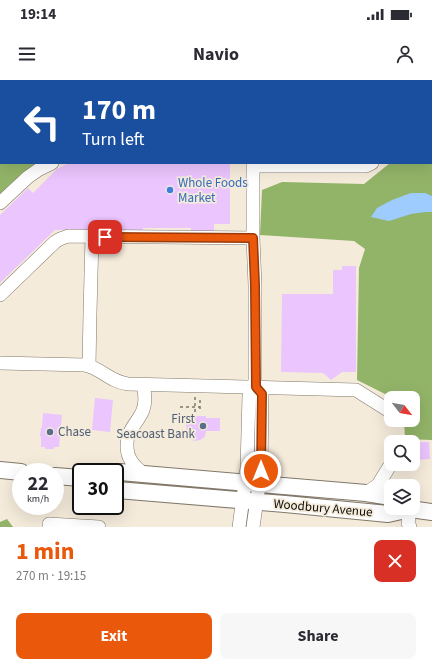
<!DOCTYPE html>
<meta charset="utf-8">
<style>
body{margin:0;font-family:"Source Sans 3",sans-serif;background:#f7f7f7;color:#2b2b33;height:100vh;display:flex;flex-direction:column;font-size:15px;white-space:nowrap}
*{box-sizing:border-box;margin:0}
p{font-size:13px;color:#7c7c81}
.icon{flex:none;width:22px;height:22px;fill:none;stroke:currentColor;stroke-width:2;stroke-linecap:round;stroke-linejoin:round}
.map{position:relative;height:447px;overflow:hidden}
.panel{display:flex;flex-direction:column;background:#fff;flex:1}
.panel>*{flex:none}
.guide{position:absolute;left:0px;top:0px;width:432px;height:84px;box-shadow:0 4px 16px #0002;background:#1a4fa0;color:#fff;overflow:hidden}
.needle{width:26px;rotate:121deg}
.tools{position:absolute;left:384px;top:311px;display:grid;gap:8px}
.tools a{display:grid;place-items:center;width:36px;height:36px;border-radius:8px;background:#fff;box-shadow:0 4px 16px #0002;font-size:20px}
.speed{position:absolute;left:12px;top:383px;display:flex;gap:8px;font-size:20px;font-weight:700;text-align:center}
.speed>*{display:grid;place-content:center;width:52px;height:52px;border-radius:50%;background:#fff;box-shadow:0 4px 16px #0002;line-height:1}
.speed small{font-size:10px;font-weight:400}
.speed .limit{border:2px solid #111;border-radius:6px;background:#fff;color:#111}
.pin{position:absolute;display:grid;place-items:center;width:34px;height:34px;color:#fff;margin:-17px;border-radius:8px;box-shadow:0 2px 6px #0006}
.me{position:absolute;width:44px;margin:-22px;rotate:0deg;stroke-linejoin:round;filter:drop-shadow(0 0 3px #0008)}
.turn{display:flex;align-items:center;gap:14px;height:84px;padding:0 16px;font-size:18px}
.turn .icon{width:52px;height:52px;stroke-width:2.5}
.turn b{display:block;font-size:28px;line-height:34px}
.round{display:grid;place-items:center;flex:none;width:42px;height:42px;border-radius:8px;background:#f7f7f7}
.summary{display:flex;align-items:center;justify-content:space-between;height:68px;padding:0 16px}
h1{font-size:24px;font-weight:700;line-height:30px;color:#ea580c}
.action{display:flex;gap:8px;margin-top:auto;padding:8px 16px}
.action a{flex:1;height:46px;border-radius:8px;background:#ea580c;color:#fff;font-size:16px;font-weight:700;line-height:46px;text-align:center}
.action a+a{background:#f7f7f7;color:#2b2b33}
.status{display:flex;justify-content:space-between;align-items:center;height:28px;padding:0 20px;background:#fff;direction:ltr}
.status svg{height:11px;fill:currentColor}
header{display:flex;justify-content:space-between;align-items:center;height:52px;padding:0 16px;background:#fff;font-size:18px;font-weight:700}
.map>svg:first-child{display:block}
</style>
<div class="status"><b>19:14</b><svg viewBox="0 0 49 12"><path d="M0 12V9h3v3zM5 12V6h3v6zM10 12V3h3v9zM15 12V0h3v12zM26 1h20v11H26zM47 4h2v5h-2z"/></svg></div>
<header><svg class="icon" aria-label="menu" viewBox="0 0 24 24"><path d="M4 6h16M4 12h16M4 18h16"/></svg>Navio<svg class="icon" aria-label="person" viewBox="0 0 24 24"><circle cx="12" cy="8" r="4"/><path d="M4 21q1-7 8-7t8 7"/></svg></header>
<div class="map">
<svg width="432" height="447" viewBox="0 0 432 447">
<rect width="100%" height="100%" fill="#f5ebdb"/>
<path fill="#92b468" d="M181,0H247L246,1H177Z
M388,0H432V360L405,359L404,340H413V318H393L357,300L359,188L365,169L354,161L260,155L262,110L282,102L364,104L390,83H431V1H388Z
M0,63H1V83H41L22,93L0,114Z
M7,439L13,447H0V442Z"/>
<path fill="#9eccff" d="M411,113H425L432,116V132H425L411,134L389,141L371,137L377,128L392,120Z"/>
<path fill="#ebc5fe" d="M69,83H230V144H214V154H191V148H143V155L107,156V149L55,150L0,203V135L28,108L33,113L57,89Z
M342,186H356V292H342L331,300L323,293L281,292L282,214H333V190H342Z
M95,318L113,320L110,352L92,350Z
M43,333L62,335L59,367H54V369H45V367H41V357L40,356L41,347L42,348Z
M192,336H206V338H220V351H206L205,357L200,360L194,361L191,359L187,354L186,342H192Z
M413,362H429L430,379L413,380Z"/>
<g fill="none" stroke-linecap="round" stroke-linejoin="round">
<defs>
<path id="minor" d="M17,1L18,0
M49,1V0
M262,1L263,0
M294,1L295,0
M370,1V0
M0,42H1
M253,86H366L372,83
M0,123L28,97L38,90L52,83
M0,215L55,162L60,159L68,156L253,158
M0,283L85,285C101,288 110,302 128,304L356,310L391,332
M89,286L90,233L92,157
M143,305C145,313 146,322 143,330C140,338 133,345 129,354C127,357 127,362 127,366C127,379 134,386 144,394
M366,413L378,405L389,387
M49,447V444L99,447
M239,447L247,388L249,316L255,307V205L253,158V83
M253,447L261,391L262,314L255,307
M410,447L408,443L410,429"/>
<path id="major" d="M0,390L21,392
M115,394L120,392L331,410L366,413L391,417
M55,396L81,398
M115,409L117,410L285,424L388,434L410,429L432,432"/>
</defs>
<use href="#minor" stroke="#81786a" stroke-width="14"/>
<use href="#major" stroke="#81786a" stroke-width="18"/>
<path stroke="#7e786d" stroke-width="1.5" stroke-dasharray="3 3" stroke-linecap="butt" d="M195,317V336
M200,320V331
M180,327H200
M180,340H192"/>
<use href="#minor" stroke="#fff" stroke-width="13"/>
<use href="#major" stroke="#fff" stroke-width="16"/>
</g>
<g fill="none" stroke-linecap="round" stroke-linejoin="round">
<defs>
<path id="route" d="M105,157L253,158L255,205L256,307L262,314L261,391"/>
</defs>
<use href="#route" stroke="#983908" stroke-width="10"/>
<use href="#route" stroke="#ea580c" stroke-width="7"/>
</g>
<circle fill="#3f7fe0" stroke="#f5ebdb" stroke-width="1.5" cx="170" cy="110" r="4"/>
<g fill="#5c6f8a" stroke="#f5ebdb" stroke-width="1.5">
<circle cx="203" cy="346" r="4"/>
<circle cx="50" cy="352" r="4"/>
</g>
<g text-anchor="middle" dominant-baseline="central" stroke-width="3.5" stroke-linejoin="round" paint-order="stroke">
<g font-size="13" fill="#366cbe" stroke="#f5ebdb" text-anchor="start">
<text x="178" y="103">Whole Foods<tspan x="178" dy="15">Market</tspan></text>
</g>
<g font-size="13" fill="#4e5e75" stroke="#f5ebdb" text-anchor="end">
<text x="195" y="339">First<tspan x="195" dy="15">Seacoast Bank</tspan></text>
<text x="58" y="352" text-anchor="start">Chase</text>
</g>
<g font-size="13" fill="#110e09" stroke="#f5ebdb">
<text transform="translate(323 428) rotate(5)">Woodbury Avenue</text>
</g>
</g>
</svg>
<div class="tools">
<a><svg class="needle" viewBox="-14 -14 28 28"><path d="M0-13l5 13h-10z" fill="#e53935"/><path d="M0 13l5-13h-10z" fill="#7c7c81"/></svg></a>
<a><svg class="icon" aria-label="search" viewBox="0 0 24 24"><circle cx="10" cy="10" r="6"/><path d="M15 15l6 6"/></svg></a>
<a><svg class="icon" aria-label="layers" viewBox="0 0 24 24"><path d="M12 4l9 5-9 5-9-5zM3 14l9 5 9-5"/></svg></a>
</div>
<div class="speed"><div>22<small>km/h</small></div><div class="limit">30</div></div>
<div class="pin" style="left:105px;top:157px;background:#d93025"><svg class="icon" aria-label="arrive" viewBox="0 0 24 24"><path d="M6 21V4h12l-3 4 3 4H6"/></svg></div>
<svg class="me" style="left:261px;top:391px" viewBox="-20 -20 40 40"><circle r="17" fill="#ea580c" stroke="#fff" stroke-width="3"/><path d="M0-11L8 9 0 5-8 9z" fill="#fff"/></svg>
<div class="guide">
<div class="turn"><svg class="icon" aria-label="left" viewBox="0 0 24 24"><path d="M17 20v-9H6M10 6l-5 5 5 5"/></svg><div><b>170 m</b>Turn left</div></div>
</div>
</div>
<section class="panel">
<div class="summary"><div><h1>1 min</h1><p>270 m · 19:15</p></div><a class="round" style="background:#d93025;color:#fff"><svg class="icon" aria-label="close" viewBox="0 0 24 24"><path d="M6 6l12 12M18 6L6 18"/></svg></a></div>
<div class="action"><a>Exit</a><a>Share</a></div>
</section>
